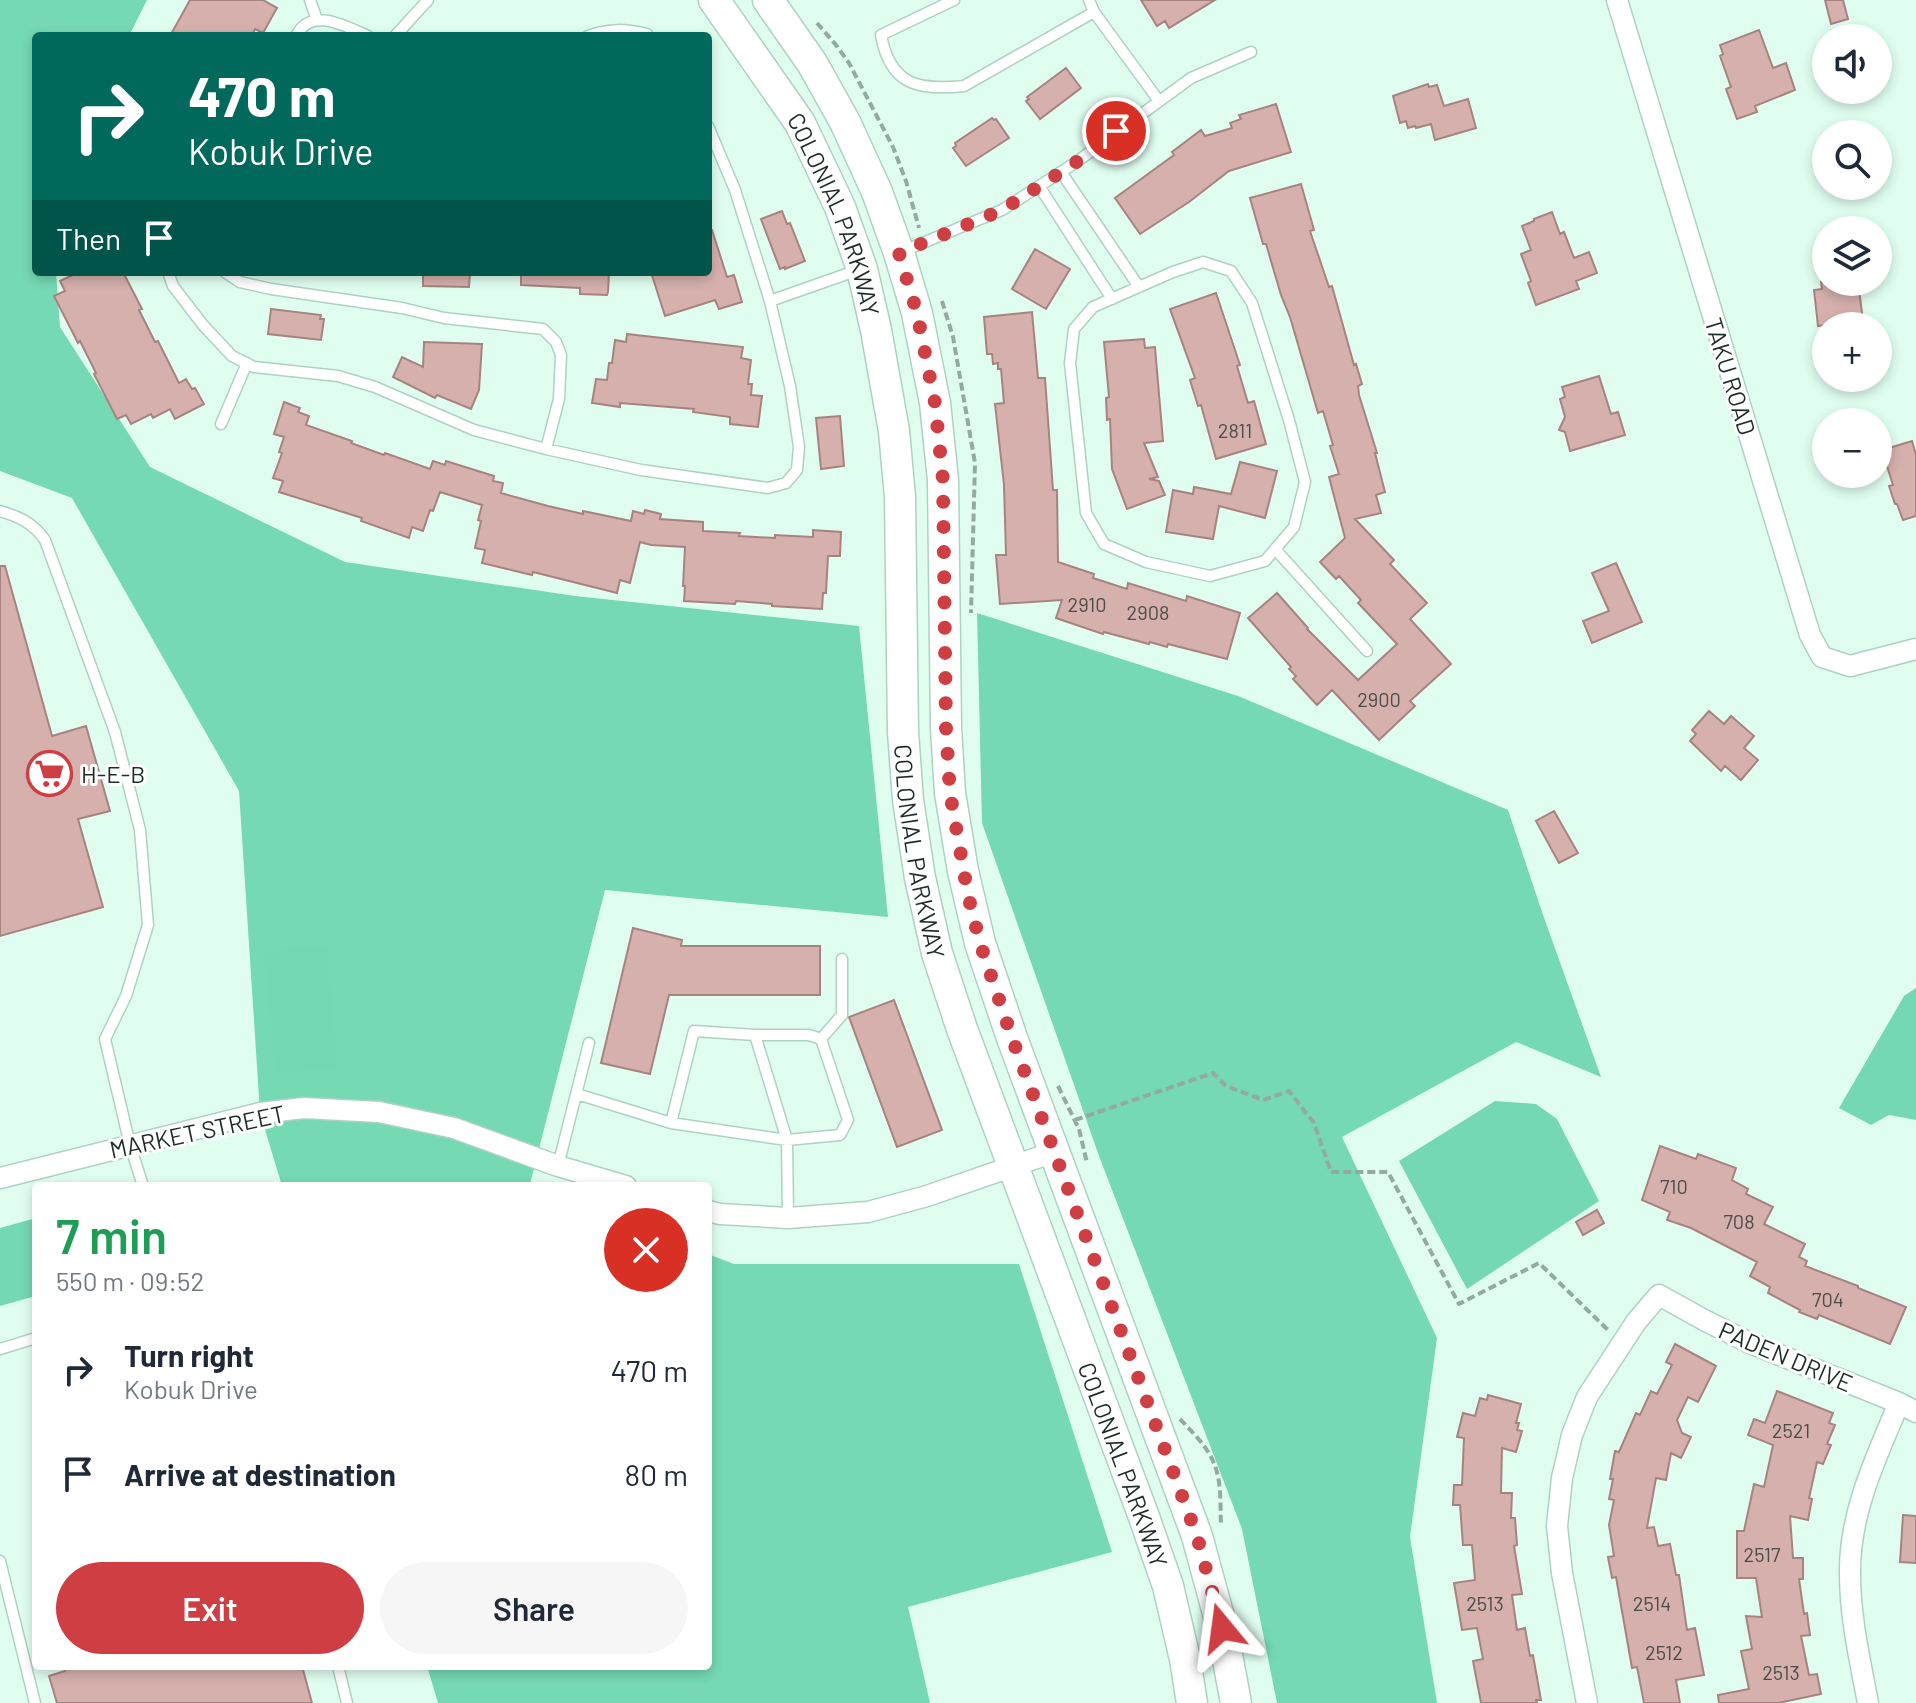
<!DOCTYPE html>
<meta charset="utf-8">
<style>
body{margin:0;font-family:Barlow,sans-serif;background:#f6f6f7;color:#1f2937;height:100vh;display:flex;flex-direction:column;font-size:30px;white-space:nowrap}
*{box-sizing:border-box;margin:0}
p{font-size:26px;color:#747a83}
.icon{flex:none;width:44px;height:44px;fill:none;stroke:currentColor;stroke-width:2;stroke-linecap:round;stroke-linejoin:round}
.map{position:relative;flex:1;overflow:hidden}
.sheet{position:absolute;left:32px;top:1182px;width:680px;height:488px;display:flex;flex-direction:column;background:#fff;border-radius:8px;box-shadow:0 4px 12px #0003}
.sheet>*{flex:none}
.hud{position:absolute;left:32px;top:32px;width:680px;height:244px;border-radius:8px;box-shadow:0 4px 12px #0003;background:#00695c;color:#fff;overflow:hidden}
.fabs{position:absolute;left:1812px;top:24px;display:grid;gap:16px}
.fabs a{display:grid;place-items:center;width:80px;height:80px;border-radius:50%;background:#fff;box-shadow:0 4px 12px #0003;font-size:40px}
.pin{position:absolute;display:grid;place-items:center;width:68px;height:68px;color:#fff;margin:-34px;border:4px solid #fff;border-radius:50%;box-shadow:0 2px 8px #0007}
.me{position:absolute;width:88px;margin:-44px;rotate:344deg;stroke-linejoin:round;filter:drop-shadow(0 0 6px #0008)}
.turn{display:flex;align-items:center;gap:28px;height:168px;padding:0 24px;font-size:36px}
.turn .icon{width:104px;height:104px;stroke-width:2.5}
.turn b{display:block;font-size:56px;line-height:68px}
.then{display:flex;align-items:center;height:76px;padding:0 24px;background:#0003;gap:16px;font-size:30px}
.round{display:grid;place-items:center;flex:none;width:84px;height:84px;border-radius:42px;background:#f6f6f7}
.head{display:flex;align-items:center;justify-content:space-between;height:136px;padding:0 24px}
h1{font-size:48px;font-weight:600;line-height:60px;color:#1e9e55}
.action{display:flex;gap:16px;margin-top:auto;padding:16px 24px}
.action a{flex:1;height:92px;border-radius:48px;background:#ce3e43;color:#fff;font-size:32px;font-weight:600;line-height:92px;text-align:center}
.action a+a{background:#f6f6f7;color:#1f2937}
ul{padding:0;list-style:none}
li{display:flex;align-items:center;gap:24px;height:104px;padding:0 24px}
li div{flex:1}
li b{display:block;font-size:30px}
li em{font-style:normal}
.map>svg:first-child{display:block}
</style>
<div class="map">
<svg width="1916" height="1703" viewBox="0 0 1916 1703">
<rect width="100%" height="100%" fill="#e0fef0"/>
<path fill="#75d9b3" d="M0,0H147L129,36H36V272H56L60,327L150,467L345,562L575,596L859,626L888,917L605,890L530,1184L535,1186H282L260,1113L239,791L72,498L0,471Z
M977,613L1238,696L1508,810L1542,912L1601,1077L1516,1042L1342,1137L1437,1338L1410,1537L1437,1703H1277L1242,1529L1099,1156L982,823Z
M708,1254L734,1264H1019L1112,1552L908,1607L930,1703H438L427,1666H708Z"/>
<path fill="#74d8b2" d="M326,947L337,1066L276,1072L265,952Z
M1916,988V1120L1889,1115L1871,1125L1839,1108L1904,996Z
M1495,1101L1536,1104L1557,1119L1599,1201L1467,1289L1399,1161Z
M36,1218V1296L0,1306V1228Z"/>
<path fill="#d6b0ad" stroke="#a78380" stroke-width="2" d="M190,0H263L277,8L263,33L255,29L252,36H170Z
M1141,0H1215L1169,28L1165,21L1157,26Z
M1825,0H1843L1848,19L1831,24Z
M1759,30L1773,68L1786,63L1795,90L1755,106L1757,112L1737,119L1726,89L1731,87L1720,56L1723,54L1720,45Z
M1066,68L1081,88L1040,119L1026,101L1029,99L1027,97Z
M1428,84L1429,87L1437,85L1444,106L1468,99L1476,128L1435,140L1431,124L1416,128L1415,126L1408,128L1406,121L1400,123L1393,96Z
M1276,104L1291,152L1229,171L1189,202L1140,234L1115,198L1174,155L1172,152L1201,130L1205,136L1232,128L1230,123L1241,119L1239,115Z
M992,118L994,120L996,119L1009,138L966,166L953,148L956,146L955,143Z
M1301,184L1314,230L1310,231L1329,287L1332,286L1354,365L1356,364L1362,384L1358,386L1359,395L1377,453H1375L1385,492L1376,495L1381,513L1355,519L1394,560L1390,564L1427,603L1410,619L1451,664L1410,701L1415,706L1379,740L1332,690L1317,705L1293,679L1296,676L1289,669L1291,667L1248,618L1277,593L1308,628L1307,629L1358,680L1397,644L1358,603L1361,600L1339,576L1336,579L1320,562L1345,538L1329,477L1339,474L1330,446L1333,445L1323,411L1318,413L1290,317L1281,295L1266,244H1263L1250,198Z
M782,211L787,224L790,223L805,261L785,269V267L780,269L761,219Z
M1552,212L1560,234L1564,232L1574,258L1589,252L1597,273L1576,281L1579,289L1536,305L1528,283L1531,281L1521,254L1531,250L1522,226L1534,221V219Z
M708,230H712L727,277L734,275L742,302L719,309L715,300L665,316L651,272H708Z
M1035,249L1070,269L1046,309L1012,289Z
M79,272H123L142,309L139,310L155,342L158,341L179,383L186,379L192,389L195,388L204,404L175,419L170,409L153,418L151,414L131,424L126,415L117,419L94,374L96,373L80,341L78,343L54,296L65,291L60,281Z
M423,272H470L469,287L423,286Z
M521,272H609L608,292L607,295L580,294V288L521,285Z
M1821,282H1858L1863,320L1818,326L1814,290L1822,289Z
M1216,293L1240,365L1237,366L1248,403L1254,401L1266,444L1216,459L1201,405L1198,406L1190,380L1195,378L1170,309Z
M271,309L321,315L320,319H324L321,340L268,334Z
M1032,312L1038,378H1045L1053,490H1057L1058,562L1094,574L1093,578L1127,589L1128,583L1186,601L1187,596L1240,613L1227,659L1168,644L1167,647L1150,642L1149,644L1104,632L1103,634L1056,618L1062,600L1000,604L996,555H1006L1004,485L995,404L1004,403L1001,369H998V363L993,364L992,354H987L984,317Z
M627,334L743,347L741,358L751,360L748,384H752L751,395L762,396L758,427L730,424V417L693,412L694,409L620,403V407L592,403L596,379L607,380L609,363H612L615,340L626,342Z
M1144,339L1145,348L1155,347L1163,441L1144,443L1158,477L1149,479L1159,481L1165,495L1127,509L1112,469L1110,419L1107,420L1106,398L1109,397L1104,342Z
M424,342L482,344L479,390L471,409L437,395L435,398L393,377L402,357L423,367Z
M1599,376L1611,414L1618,412L1625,435L1570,451L1565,432L1559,430L1565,417L1560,399L1565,397L1562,387Z
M284,402L300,408L298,412L309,416L306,425L352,441L351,443L384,455L385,453L430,469L433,461L445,465L446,461L494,476L493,481L503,483L501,493L548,506L583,514V511L631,521L633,511L644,514L645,510L661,514L660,519L703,522V531L740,533L739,536L775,538V535L813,537V530L841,532L840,556H828L826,593H823L822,609L772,606V604L736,601L735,604L684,601L685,586H683L685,547L651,545L640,542L630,583L620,580L617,593L533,572L532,575L482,563L485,550L475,548L481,521L478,520L482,505L440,492L433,511L430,510L423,531L412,527L409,538L361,521L362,518L279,492L283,481L273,478L282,453L279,452L284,437L274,434Z
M840,416L844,466L821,469L816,418Z
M1912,441L1916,455V516L1903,520L1897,504H1895L1889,486L1893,485L1885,460L1889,459L1886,449Z
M1240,462L1277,471L1265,518L1219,506L1213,539L1166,532L1173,490L1193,494L1194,487L1231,494Z
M1616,563L1642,622L1592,643L1583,621L1609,611L1592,573Z
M0,566H5L52,736L86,726L110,811L78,819L103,907L0,936Z
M1709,711L1724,724L1731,716L1754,736L1744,748L1758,760L1741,780L1725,766L1721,771L1690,741L1696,734L1692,730Z
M1554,811L1578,853L1559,863L1536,821Z
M633,928L682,940L681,946H820V995H669L650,1074L601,1063Z
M894,1000L942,1130L897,1147L849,1017Z
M1660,1146L1696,1159L1698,1154L1736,1168L1732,1180L1748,1189L1746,1194L1773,1207L1764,1224L1805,1244L1799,1257L1807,1261L1805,1266L1858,1286V1288L1906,1307L1890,1344L1819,1315L1817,1319L1799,1312L1800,1310L1768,1293L1770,1287L1750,1276L1757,1262L1691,1228L1667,1220L1670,1212L1642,1200Z
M1597,1210L1604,1223L1583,1235L1576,1222Z
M1675,1344L1716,1366L1698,1402L1688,1397L1677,1420L1682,1433L1691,1437L1681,1458L1671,1453L1666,1480L1656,1478L1647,1528L1654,1527L1658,1546L1670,1544L1676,1575H1679L1687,1630L1695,1628L1704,1675L1676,1680L1680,1703H1644L1637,1667L1632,1668L1616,1577L1612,1578L1608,1557L1614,1556L1609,1525L1614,1500L1609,1499L1613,1479H1610L1615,1451L1619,1452L1636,1413L1640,1415L1651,1391L1657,1394L1672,1365L1666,1362Z
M1777,1391L1833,1413L1829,1423L1835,1425L1827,1444L1831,1445L1823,1464L1817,1462L1809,1498L1812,1499L1808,1520L1790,1516L1793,1558H1803V1579H1799L1804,1614L1807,1613L1810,1635L1801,1636L1809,1675L1817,1674L1821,1694L1778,1703H1719L1718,1695L1749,1689L1741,1651L1752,1649L1746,1616L1762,1617L1756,1578H1737V1531H1744L1754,1484L1764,1487L1773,1445L1748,1435L1754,1419L1765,1423Z
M1488,1395L1521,1404L1516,1423H1519L1517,1430L1522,1431L1516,1452L1502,1448L1501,1493H1512L1511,1518H1515L1517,1545L1514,1546L1522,1594L1512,1595L1517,1630L1525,1628L1530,1656L1533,1655L1541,1700H1536L1537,1703H1481L1473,1661L1483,1659L1477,1628L1462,1630L1454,1583L1475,1580L1472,1545H1463L1460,1505H1453L1454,1485H1462L1464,1438L1457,1437L1463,1413L1475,1416L1480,1398L1487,1400Z
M1903,1515L1916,1516V1563L1900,1562Z
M64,1666H302L312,1703H57L49,1676L65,1671Z"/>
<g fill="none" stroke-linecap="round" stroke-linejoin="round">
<defs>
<path id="lane" d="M310,0L317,20
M954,0L881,35C890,85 918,91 964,86L1094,12L1089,0
M1094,12L1159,101
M296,36C311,6 345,26 368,36
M395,36L428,0
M588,36C609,28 625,29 647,34L648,36
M708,126L735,190L770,301
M1061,172L1139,287
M1039,186L1112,299
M901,252L1002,210L1075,163L1191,78L1251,52
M1203,262L1231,271L1252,303L1289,420L1305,482L1294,527L1265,561L1210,576L1146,562L1104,544L1086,513L1070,363L1074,329L1093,307L1173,272Z
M168,272L173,286L203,325L232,356L254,367L338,376L375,387L474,430L546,449L559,399L561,355L556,342L543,329L444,318L402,308L271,289L240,282L225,272
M221,424L247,363
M546,449L641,470L768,488L786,483L797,470L799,447L790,386L770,301L858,270
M0,511C20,517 33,523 45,540L115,732L140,830L148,925L126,996L105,1039L130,1145L143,1186
M1275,549L1367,651
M755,1035L787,1140L788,1218
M821,1039L842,1015V959
M577,1094L671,1123L787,1140L840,1135L848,1120L821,1039L809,1035H755L694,1031L671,1123
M558,1166L589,1043
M0,1349L36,1338
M0,1561L35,1703
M338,1666L347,1703"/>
<path id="street" d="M1617,0L1810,635L1822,657L1850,666L1916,649
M0,1178L260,1113L304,1108L379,1112L454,1128L558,1166L626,1186
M708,1211L720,1214L788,1218L868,1212L927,1196L1054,1152
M1587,1703L1562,1573L1557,1526L1562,1478L1572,1435L1587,1397L1636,1322L1659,1295L1706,1321L1750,1343L1899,1403L1916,1412
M1868,1703C1860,1660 1850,1618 1850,1574C1849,1513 1876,1458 1899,1403"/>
<g id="secondary">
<path id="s1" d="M714,0L800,123L840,207L862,269L876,330L894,431L900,497L903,732L908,800L920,878L937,953L962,1029L1144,1517L1168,1586L1185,1659L1192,1703"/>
<path d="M768,0L812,63L845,122L877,192L899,253L917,313L935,403L943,480L946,728L950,793L963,871L980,943L1012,1038L1197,1536L1222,1628L1236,1703"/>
</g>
</defs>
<use href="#lane" stroke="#add2c2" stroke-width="13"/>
<use href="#street" stroke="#add2c2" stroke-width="23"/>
<use href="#secondary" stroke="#add2c2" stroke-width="33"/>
<path stroke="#92aa9f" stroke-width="4" stroke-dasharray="8 4" stroke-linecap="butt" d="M817,23L836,45L849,63L893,147L906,181L919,228
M942,301L953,337L975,463L971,613
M1058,1086L1079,1129L1087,1163
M1075,1120L1213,1073L1226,1086L1263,1100L1289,1091L1314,1123L1331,1172H1388L1459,1304L1539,1263L1608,1330
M1180,1419C1193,1433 1209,1448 1215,1466C1222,1485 1220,1507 1221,1526"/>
<use href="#lane" stroke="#fff" stroke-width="10"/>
<use href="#street" stroke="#fff" stroke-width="20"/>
<use href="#secondary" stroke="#fff" stroke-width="30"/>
</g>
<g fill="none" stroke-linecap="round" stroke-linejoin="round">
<path stroke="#ce3e43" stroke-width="14" stroke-dasharray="0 25.2" d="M1116,131L1075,163L1002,210L899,253L917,313L935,403L943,480L946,728L950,793L968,895L980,943L1012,1038L1197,1536L1222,1628"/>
</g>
<defs>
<symbol id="supermarket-ring" viewBox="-11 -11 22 22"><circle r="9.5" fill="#fff" stroke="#ce3e43" stroke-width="1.5"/><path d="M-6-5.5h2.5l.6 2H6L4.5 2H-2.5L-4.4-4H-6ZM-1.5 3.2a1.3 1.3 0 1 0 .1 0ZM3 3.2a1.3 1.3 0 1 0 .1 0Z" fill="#ce3e43"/></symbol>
</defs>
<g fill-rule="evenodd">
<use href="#supermarket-ring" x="24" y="748" width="51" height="51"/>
</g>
<g text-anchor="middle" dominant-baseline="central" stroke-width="6" stroke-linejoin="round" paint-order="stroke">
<g font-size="20" fill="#4b4d48">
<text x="1235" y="430">2811</text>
<text x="1087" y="604">2910</text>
<text x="1148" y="612">2908</text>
<text x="1379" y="699">2900</text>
<text x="1674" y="1186">710</text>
<text x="1739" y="1221">708</text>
<text x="1828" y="1299">704</text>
<text x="1791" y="1430">2521</text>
<text x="1762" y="1554">2517</text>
<text x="1485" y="1603">2513</text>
<text x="1652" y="1603">2514</text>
<text x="1664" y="1652">2512</text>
<text x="1781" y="1672">2513</text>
</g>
<g font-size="24" fill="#1d2c26" stroke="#fff">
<text stroke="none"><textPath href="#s1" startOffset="248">COLONIAL PARKWAY</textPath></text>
<text transform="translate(1731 376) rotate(73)">TAKU ROAD</text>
<text stroke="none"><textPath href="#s1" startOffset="896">COLONIAL PARKWAY</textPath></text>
<text transform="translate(197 1131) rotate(-12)">MARKET STREET</text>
<text transform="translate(1786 1356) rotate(23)">PADEN DRIVE</text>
<text stroke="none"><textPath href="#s1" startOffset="1544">COLONIAL PARKWAY</textPath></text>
</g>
<g font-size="24" fill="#1d2c26" stroke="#fff" text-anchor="start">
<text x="81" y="773">H-E-B</text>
</g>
</g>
</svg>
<div class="fabs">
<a><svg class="icon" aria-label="sound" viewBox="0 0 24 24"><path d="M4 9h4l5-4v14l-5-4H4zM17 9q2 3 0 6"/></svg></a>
<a><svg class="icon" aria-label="search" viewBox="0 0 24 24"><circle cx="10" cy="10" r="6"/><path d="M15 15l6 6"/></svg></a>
<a><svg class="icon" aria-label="layers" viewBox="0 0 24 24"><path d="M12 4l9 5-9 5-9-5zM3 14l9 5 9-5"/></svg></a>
<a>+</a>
<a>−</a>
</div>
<div class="pin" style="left:1116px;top:131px;background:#d93025"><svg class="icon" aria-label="arrive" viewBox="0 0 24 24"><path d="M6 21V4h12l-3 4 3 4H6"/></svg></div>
<svg class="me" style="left:1222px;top:1628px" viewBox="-20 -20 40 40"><path d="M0-17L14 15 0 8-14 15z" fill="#ce3e43" stroke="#fff" stroke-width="4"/></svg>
<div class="hud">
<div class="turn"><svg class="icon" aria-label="right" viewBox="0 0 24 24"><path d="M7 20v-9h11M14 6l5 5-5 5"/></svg><div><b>470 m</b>Kobuk Drive</div></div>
<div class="then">Then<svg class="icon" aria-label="arrive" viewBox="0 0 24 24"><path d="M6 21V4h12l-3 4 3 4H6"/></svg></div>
</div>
<section class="sheet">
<div class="head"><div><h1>7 min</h1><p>550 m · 09:52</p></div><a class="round" style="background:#d93025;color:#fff"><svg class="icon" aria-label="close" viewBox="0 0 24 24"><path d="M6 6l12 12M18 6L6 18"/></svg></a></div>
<ul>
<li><svg class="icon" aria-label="right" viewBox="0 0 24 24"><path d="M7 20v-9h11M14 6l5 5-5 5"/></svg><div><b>Turn right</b><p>Kobuk Drive</p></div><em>470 m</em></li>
<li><svg class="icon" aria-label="arrive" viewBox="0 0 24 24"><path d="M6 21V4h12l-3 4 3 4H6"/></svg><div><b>Arrive at destination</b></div><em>80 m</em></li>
</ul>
<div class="action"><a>Exit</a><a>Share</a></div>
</section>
</div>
